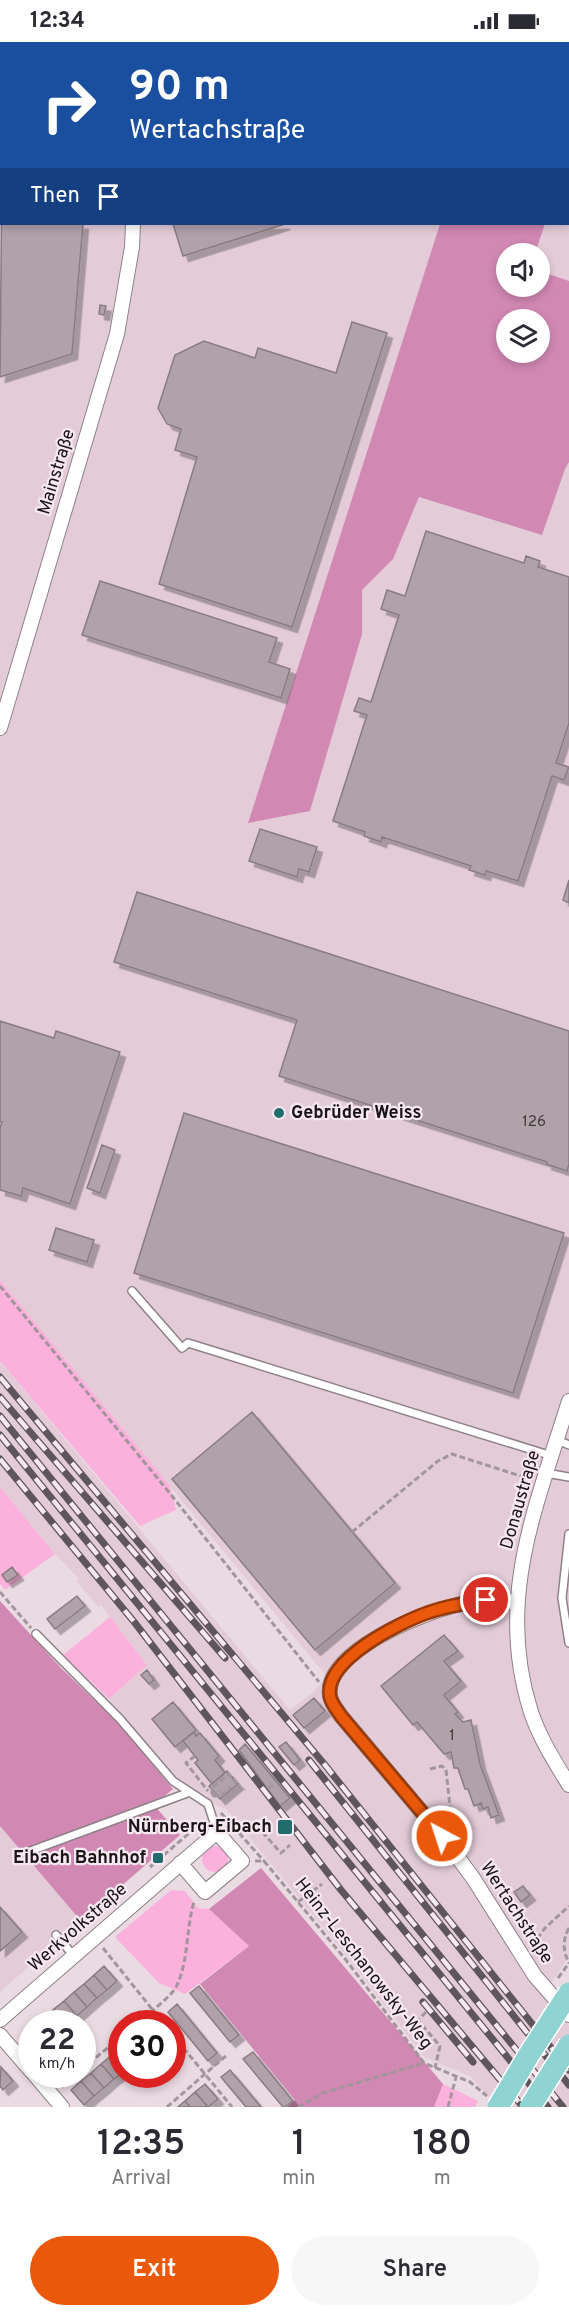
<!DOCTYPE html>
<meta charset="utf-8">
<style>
body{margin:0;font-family:Overpass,sans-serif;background:#f7f7f7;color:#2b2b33;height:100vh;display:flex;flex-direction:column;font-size:22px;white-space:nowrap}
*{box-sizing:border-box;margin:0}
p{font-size:20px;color:#7c7c81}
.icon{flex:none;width:33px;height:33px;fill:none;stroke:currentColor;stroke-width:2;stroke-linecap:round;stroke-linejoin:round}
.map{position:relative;height:2065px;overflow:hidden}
.sheet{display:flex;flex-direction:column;background:#fff;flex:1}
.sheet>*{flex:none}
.guide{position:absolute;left:0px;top:0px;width:570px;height:183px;box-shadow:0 3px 9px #0003;background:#1a4fa0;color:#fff;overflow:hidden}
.tools{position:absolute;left:496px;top:201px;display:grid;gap:12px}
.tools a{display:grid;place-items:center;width:54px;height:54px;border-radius:50%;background:#fff;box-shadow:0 3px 9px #0003;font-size:30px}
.speed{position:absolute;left:18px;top:1968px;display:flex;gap:12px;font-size:30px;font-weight:700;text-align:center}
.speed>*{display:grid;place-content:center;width:78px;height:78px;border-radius:50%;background:#fff;box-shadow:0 3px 9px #0003;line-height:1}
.speed small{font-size:15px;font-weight:400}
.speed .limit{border:9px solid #d22;background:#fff;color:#111}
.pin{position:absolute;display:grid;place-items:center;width:51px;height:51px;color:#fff;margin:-26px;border:3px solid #fff;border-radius:50%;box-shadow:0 2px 6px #0007}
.me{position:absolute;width:66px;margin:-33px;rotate:320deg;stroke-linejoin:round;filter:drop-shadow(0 0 4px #0008)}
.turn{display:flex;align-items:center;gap:21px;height:126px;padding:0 30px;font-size:27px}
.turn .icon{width:78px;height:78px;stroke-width:2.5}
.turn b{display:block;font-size:42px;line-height:51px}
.then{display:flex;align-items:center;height:57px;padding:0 30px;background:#0003;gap:12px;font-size:22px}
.eta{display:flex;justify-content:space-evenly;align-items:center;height:102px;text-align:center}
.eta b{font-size:36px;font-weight:600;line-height:42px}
.primary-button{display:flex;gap:12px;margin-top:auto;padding:12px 30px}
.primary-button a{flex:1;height:69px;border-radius:36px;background:#ea580c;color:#fff;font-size:24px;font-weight:600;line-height:69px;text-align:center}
.primary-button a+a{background:#f7f7f7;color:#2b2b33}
.status{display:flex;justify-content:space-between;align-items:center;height:42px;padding:0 30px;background:#fff;direction:ltr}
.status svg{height:16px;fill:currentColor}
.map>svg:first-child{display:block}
</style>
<div class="status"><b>12:34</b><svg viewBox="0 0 49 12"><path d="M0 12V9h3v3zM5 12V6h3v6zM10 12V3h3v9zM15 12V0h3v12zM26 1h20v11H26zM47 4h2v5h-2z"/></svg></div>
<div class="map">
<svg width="569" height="2065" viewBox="0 0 569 2065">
<defs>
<filter id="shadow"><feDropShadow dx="5.5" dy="5.5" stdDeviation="0" flood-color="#0004"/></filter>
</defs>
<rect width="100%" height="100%" fill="#eadae2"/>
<path fill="#e3ccd8" d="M0,0H569V239L540,229V212L535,211L545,182H568V2H2V182H440L248,780L362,592V548L393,517L419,455L542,493L565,427L569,420V1915L543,1952L569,1984V2065H499L470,2034L424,2015L349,1917L226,1767L208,1760L174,1738L109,1657L147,1623L101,1563L98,1565L77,1540L79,1537L55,1512L0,1445V1319L290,1668L312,1651L327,1635L0,1238Z
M0,1784L81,1879L0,1950Z"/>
<path fill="#fbb1dc" d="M0,1238L170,1444L176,1468L140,1484L0,1319Z
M0,1445L55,1512L5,1548L0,1542Z
M110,1575L147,1623L109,1657L63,1613Z
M202 1817a13 13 0 1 1 26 0a13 13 0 1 1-26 0Z
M171,1848L185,1849L198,1866L209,1867L249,1904L185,1952L159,1941L115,1895Z
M443,2042L478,2059L475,2065H434Z"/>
<path fill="#d188b3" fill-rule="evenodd" d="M440,182H545L535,211L507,212V244H540V229L569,239V420L565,427L542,493L419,455L393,517L362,548V592L310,769L248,781ZM507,278H540V310H507Z
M0,1559L61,1626L117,1680L173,1747L154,1763L180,1793L81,1879L0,1784Z
M261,1826L443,2042L434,2065H287L295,2058L200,1942L249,1904L209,1867Z"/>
<path fill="#b1a2aa" stroke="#897b83" stroke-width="1.5" filter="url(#shadow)" d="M5,0H59V2H6Z
M96,0H123V2H96Z
M123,0H159L152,2Z
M502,0H525L502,2Z
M2,126V182H83L72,312L0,335Z
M173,182H285L183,214Z
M100,263L106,264L104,273L99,272Z
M352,280L387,291L292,585L159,542L197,415L175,408L181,387L167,382L158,366L175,313L204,299L255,316L258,306L336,331Z
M426,489L524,521L526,514L540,519L538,525L569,535V681L556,721L569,725L564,738L552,734L518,839L486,829L485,833L469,828L471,824L382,795L381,800L364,794L365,790L333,779L367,673L354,669L359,656L371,660L399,573L381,567L387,548L405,554Z
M100,539L277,596L269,620L290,627L281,656L82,593Z
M260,787L317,805L309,830L299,827L297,835L249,819Z
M569,838V861L563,858Z
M137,850L569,989V1122L567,1129L546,1122L547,1120L279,1034L297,978L114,920Z
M0,979L54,996L56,989L120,1010L70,1162L23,1146L21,1154L0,1148V1086L2,1080H0Z
M184,1071L564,1191L513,1351L134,1231Z
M102,1103L115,1108L100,1151L87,1146Z
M56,1186L94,1198L87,1220L49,1208Z
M252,1370L395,1541L315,1608L172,1437Z
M12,1525L18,1533L7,1540L2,1533Z
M77,1554L85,1564L55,1587L47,1577Z
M444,1593L458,1609L444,1619L461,1639L444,1653L458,1670L455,1672L463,1680L471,1678L480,1722L499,1773L491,1776L488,1765L483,1767L481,1761L474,1764L468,1747H465L458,1726H454L451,1710L444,1712L417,1680L413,1683L381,1644Z
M147,1628L154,1638L149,1642L141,1633Z
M314,1656L325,1669L304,1686L293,1673Z
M173,1660L196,1688L175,1705L152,1677Z
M194,1690L196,1694L200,1691L219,1714L215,1718L225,1731L212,1742L195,1721L198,1718L183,1699Z
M286,1700L300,1718L294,1723L279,1705Z
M245,1702L290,1756L280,1764L239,1708Z
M227,1729L238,1742L220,1757L209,1744Z
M523,1844L530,1853L521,1860L514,1850Z
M0,1865L22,1890L0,1909Z
M104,1924L117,1939L107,1948L94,1933Z
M94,1933L107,1948L97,1956L84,1942Z
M84,1942L97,1956L87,1965L74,1950Z
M199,1944L239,1993L230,2000L190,1951Z
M74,1950L87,1965L77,1974L64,1959Z
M64,1959L77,1974L68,1982L54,1967Z
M177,1962L217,2011L208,2019L168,1970Z
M54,1967L66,1982H49L44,1976Z
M32,1987V2002L24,1993Z
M122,2005V2025L112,2013Z
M253,2010L293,2059L285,2065H283L243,2017Z
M112,2013L122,2025V2031L114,2037L101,2022Z
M101,2022L114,2037L104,2046L91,2031Z
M1,2025L13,2039L3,2048L0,2044Z
M230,2028L261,2065H246L221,2035Z
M91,2031L104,2046L94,2054L81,2039Z
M81,2039L94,2054L84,2063L71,2048Z
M205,2042L218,2057L208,2065L195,2050Z
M195,2050L208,2065H190L185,2059Z
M185,2059L190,2065H178L179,2064Z"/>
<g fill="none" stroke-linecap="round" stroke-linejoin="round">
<defs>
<path id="service" d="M77,0V2
M0,99H2
M132,1249L182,1306L188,1301L552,1414
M557,1398L569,1403
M546,1431L569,1435
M569,1492L562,1556L569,1601
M36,1592L120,1677L173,1739L208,1762L217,1790
M25,1811L190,1750
M56,1893L73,1913"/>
<path id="minor" d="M305,2L310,0
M0,686L117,292L132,205L133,182
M569,1359C536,1465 495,1558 531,1670C540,1697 555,1720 569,1743
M517,1560C496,1559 478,1558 457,1563C424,1570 323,1610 330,1654C331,1661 337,1668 341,1674L442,1794L473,1836L535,1934L569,1973
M0,1978L217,1790L242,1819L205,1850L180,1821
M0,1993L32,2030
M34,2032L62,2065"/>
</defs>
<use href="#service" stroke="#8e8188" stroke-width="10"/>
<use href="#minor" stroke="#8e8188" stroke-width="16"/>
<path stroke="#a2969c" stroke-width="3" stroke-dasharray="6 3" stroke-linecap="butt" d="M0,1244L172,1454L319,1640
M352,1490L438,1419L452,1412L530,1437
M0,1550L31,1586
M195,1714L186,1721L208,1749
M430,1727L442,1724L446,1728L452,1783
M213,1745L229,1732L243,1749L245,1747
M212,1746V1754H221L231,1745
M267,1747L272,1744L270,1741
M212,1754L220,1748
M221,1771L264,1819
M240,1790L248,1784H257L281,1811L290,1803
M255,1819H264L346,1918L424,2021L470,2040L487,2054
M150,1825L202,1780
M298,1860L322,1842
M569,1886C562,1899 563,1909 569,1921
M532,1904L545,1886L569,1864
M103,1906L164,1982
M558,1936L569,1921
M426,1970L418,1978L440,2004L435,2026
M136,1982C147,1972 172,1955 177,1943C189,1917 186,1886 194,1860
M172,1992L232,2065
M82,2027L122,1994
M62,2045L76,2032
M167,2065L228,2012
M298,2065L323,2051L424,2021
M448,2065L456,2035"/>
<use href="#service" stroke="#fff" stroke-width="7"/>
<use href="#minor" stroke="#fff" stroke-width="14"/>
<defs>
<path id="rail" d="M0,1335L325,1723L569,2028
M0,1355L225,1616
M0,1374L563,2065
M0,1393L548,2065
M0,1417L135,1581L341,1848L523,2065
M309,1718L569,2043
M423,1960L473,2020"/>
</defs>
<use href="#rail" stroke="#5e565a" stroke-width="7"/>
<use href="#rail" stroke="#f7e7f0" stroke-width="4.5" stroke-dasharray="14" stroke-linecap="butt"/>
<defs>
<path id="primary-bridge" d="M498,2065L530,2011L569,1951
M530,2065L569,2003"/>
</defs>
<use href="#primary-bridge" stroke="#fff" stroke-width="24" stroke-linecap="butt"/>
<use href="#primary-bridge" stroke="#8fd3d3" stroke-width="21"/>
</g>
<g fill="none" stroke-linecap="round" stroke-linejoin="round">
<defs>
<path id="route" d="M442,1794L341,1674C337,1668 331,1661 330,1654C324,1618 399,1581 427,1571C446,1564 466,1561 486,1558"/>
</defs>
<use href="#route" stroke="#983908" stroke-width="15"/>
<use href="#route" stroke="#ea580c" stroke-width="10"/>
</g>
<g fill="#216d6e" stroke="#f7e7f0" stroke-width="2">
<circle cx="279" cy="1071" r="6"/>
<rect x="277" y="1777" width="16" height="16" rx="3"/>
<rect x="152" y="1810" width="12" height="12" rx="3"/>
</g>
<g text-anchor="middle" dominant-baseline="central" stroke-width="4.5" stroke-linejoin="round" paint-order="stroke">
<g font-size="15" fill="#3f383b">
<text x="534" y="1080">126</text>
<text x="452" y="1694">1</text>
</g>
<g font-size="18" fill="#191416" stroke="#f7e7f0">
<text transform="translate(57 430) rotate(-73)">Mainstraße</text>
<text transform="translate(521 1458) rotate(-74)">Donaustraße</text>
<text transform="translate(516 1871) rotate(57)">Wertachstraße</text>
<text transform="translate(78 1886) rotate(-41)">Werkvolkstraße</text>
<text transform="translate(363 1922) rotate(52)">Heinz-Leschanowsky-Weg</text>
</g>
<g font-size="18" font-weight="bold" fill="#191416" stroke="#f7e7f0" text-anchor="end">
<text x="291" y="1071" text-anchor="start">Gebrüder Weiss</text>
<text x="272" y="1785">Nürnberg-Eibach</text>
<text x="146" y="1816">Eibach Bahnhof</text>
</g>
</g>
</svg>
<div class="tools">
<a><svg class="icon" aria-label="sound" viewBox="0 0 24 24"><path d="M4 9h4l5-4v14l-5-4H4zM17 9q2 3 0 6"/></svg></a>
<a><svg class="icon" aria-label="layers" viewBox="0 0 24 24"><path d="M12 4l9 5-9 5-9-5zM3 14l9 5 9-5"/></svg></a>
</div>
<div class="speed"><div>22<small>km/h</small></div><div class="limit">30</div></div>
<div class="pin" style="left:486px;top:1558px;background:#d93025"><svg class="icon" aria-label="arrive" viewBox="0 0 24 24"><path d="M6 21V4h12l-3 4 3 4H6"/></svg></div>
<svg class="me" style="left:442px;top:1794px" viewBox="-20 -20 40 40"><circle r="17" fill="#ea580c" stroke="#fff" stroke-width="3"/><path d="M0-11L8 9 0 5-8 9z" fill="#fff"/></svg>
<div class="guide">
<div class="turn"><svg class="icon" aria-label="right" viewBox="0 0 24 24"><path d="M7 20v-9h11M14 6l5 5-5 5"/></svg><div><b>90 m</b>Wertachstraße</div></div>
<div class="then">Then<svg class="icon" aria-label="arrive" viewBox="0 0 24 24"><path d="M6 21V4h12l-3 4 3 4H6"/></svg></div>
</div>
</div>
<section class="sheet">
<div class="eta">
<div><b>12:35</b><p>Arrival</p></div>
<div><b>1</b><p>min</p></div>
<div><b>180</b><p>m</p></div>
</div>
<div class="primary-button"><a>Exit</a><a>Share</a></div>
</section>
